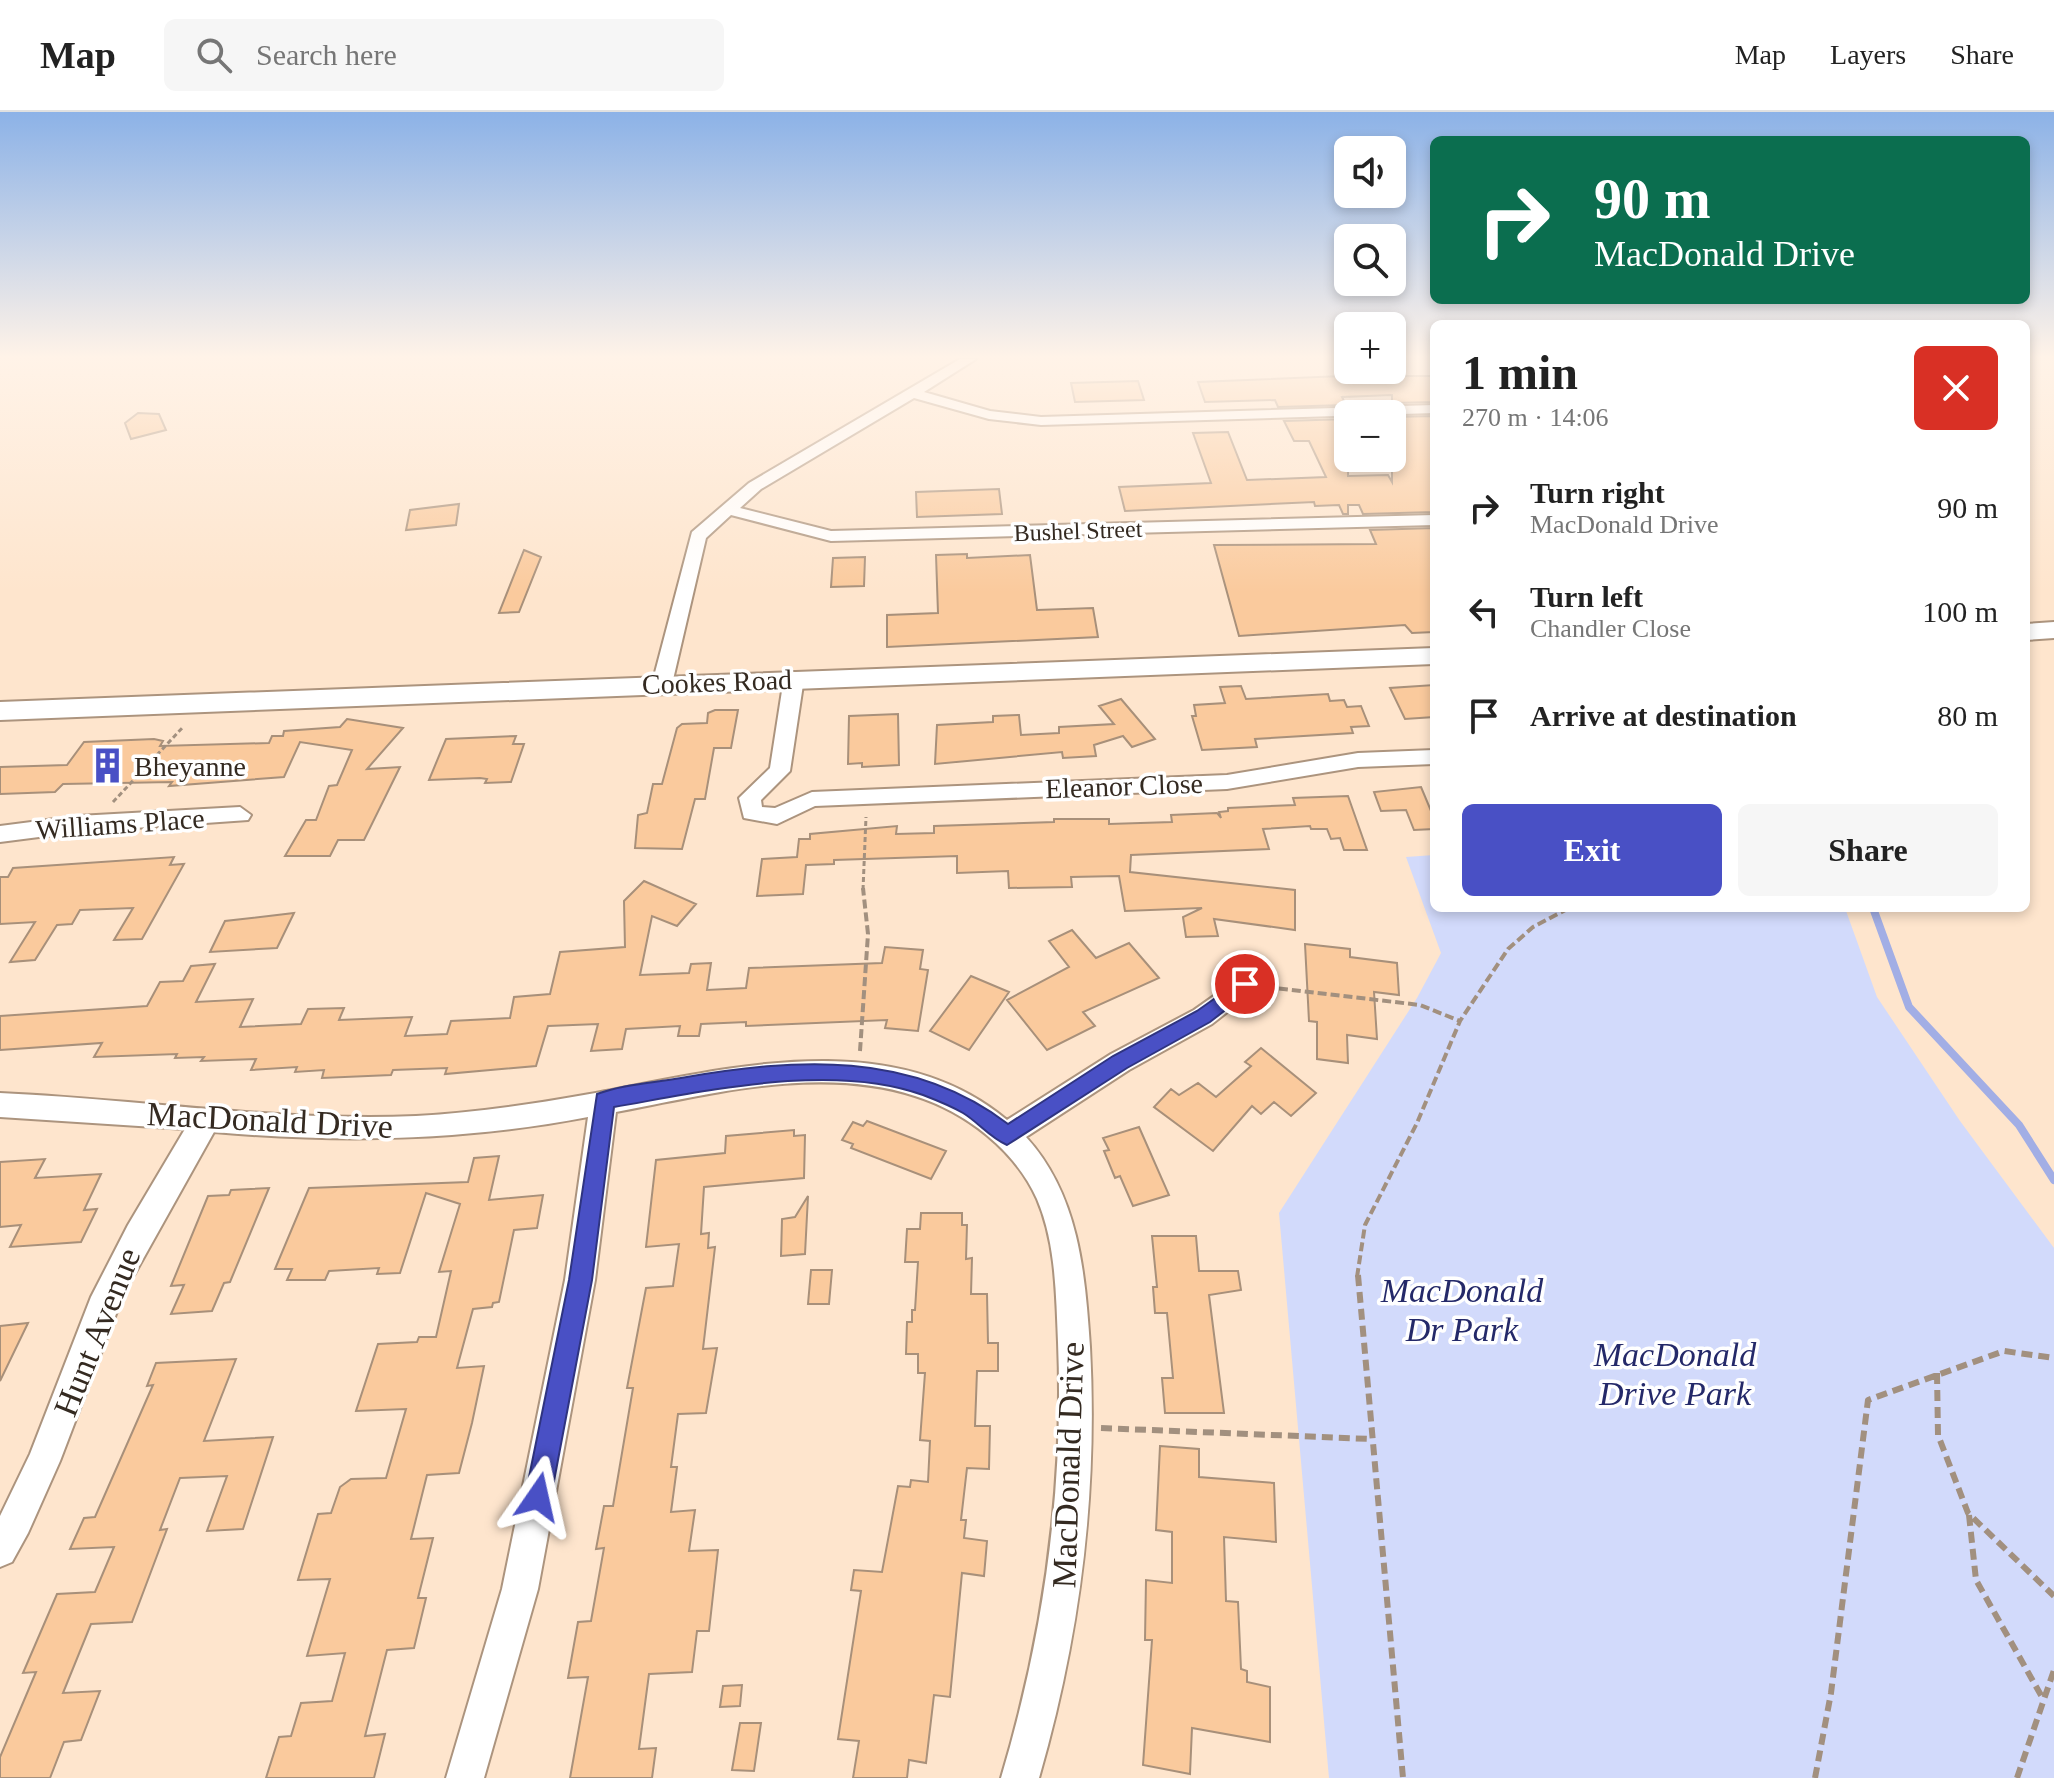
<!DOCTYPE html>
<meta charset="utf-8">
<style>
body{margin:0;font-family:"Times New Roman",serif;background:#f6f6f6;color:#222;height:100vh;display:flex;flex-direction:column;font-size:30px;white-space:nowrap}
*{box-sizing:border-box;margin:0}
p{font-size:26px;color:#767676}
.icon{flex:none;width:44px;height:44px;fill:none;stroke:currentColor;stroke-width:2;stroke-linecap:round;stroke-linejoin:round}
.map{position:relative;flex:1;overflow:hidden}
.side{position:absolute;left:1430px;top:208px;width:600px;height:592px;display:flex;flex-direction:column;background:#fff;border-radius:12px;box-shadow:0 4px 12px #0003}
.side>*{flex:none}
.top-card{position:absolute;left:1430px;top:24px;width:600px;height:168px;border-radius:12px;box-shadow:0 4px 12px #0003;background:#0b6e4f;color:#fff;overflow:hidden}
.fabs{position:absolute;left:1334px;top:24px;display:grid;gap:16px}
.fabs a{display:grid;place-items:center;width:72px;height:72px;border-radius:12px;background:#fff;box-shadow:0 4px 12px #0003;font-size:40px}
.pin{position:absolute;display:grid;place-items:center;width:68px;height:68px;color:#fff;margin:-34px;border:4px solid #fff;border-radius:50%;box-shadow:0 2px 8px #0007}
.me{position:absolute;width:88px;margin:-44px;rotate:11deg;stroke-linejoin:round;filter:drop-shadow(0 0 6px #0008)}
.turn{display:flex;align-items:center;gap:28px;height:168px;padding:0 32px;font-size:36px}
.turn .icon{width:104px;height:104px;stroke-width:2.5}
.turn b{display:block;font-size:56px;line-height:68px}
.round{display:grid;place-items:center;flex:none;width:84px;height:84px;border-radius:12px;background:#f6f6f6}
.head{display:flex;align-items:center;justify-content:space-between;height:136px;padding:0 32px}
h1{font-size:48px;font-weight:600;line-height:60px}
.action{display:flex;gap:16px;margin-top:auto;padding:16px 32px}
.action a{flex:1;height:92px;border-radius:12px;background:#4950c5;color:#fff;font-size:32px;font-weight:600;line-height:92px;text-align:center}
.action a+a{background:#f6f6f6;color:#222}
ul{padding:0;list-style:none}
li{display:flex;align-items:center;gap:24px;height:104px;padding:0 32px}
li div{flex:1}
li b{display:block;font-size:30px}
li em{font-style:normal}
header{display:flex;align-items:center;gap:48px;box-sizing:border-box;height:112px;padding:0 40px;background:#fff;border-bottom:2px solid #e0e0e0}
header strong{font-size:38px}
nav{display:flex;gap:44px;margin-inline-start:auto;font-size:28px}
.search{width:560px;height:72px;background:#f6f6f6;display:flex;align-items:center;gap:20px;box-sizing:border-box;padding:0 28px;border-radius:12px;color:#767676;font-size:30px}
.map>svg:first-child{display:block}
</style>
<header>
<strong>Map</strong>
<div class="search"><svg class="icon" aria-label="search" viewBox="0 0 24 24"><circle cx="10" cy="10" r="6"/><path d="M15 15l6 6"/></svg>Search here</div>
<nav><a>Map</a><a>Layers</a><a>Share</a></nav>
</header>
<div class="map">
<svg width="2054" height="1666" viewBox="0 0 2054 1666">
<rect width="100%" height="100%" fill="#fee5cd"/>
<path fill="#d2dafb" d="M1434,743V796H1845L1877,885L1960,1009L2054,1136V1666H1329L1279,1101L1417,886L1441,841L1406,745Z"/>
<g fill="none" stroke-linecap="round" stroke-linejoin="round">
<path stroke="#a2aee5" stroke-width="8" d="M1873,796L1909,895L2019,1013L2054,1068"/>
</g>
<path fill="#faca9d" stroke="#a8907a" stroke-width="2" d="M1342,264H1434V290L1392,291V283L1342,285L1346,293L1278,295L1275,288L1205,290L1198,270Z
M1138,269L1144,288L1075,290L1071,271Z
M138,301L159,302L166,318L131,327L125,311Z
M1434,304V400L1363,402L1359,393H1348V402H1343L1339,393L1315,394L1314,390L1125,399L1119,375L1211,371L1193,321L1228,320L1247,368L1326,365L1309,329H1294L1284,309L1348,307V364L1388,363L1392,370V305Z
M999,377L1002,402L917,405L916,380Z
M459,392L456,413L406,418L410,398Z
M1434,416V520L1412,521L1405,513L1239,524L1214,433L1376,432L1370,418Z
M524,438L541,445L519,500L499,501Z
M967,442V446L1030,443L1037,498L1093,496L1098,525L887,535V503L938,501L936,443Z
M865,445L864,474L831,475L833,446Z
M1434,573V605L1405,607L1390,576Z
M1241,574L1246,587L1328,582L1330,589L1344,588L1347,595L1361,594L1369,614L1351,615L1353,621L1255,627L1257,635L1202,638L1192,604H1196L1194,593L1225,591L1220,575Z
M1121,587L1155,627L1132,635L1123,624L1094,633L1096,644L1063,646L1062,640L935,652L937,613L993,610V604L1019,603L1021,623L1059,621V615L1114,612L1099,594Z
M715,598H738L731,636H714L705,687H695L682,737L635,736L638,703L647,701L653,672H662L677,616L682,612L707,611L708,601Z
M898,602L899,653L862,655V651L848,652L849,604Z
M347,607L403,616L367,657L400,655L364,728H338L330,744H285L306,708H316L329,674L337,673L352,638L300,630L284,665L169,674L172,670L63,672L55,680L0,682V655L67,653L84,630L154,627L163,629L160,634L269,631L272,624H283L284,619L340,615Z
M516,624L513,632H524L511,670L485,671L487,667L480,666L429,668L446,627Z
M1421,675L1434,706V717L1414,718L1406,698L1381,699L1374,680Z
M1348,684L1367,738H1344L1340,726L1331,727L1327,717H1311L1310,714L1263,717L1269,737L1131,743L1130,760L1295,778V818L1214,807L1218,824L1186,825L1183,805L1202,796L1125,799L1119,764L1071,765L1072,775L1009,776L1008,759L957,761V744L834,748V752L806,753L803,782L757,784L762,747L797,745L799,727H810V722L897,714L896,722L934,721V714L1054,710V707H1109V712L1172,710L1171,703L1217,701L1221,706L1219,700L1228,699V696L1295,693L1293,686Z
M174,745L170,753L184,752L142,827L114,828L133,796L80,798L72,812L57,813L35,848L10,850L35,810L0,812V765H8L13,756Z
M644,769L696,792L677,814L652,804L640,863L689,861L691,852L711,851L707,878L746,876L749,856L882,851L885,835L923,838L920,857L928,858L918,919L885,916L887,908L746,914V910L701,912L699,924H678L680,914L626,917L622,937L591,939L598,912L548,914L536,954L445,962L447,956L393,958L391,963L322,966L324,958L295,960L297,955L251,958L256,947L201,949L204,945L175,946L177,942L94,945L102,931L0,938V904L147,894L160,870L183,869L191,854L215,852L196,890L253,887L240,915L301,912L308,897L344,896L339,908L412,905L405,924L447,922L451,909L510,906L514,885L550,882L560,840L625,835L624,789Z
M294,801L277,836L210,840L225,809Z
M1072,818L1096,846L1129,831L1159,866L1083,900L1095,914L1047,938L1007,888L1069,855L1049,829Z
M1305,832L1350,837V845L1397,851L1399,883L1374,880L1377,927L1347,923L1348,951L1317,947V910L1309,909Z
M971,864L1009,880L969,938L930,919Z
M1261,936L1316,981L1291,1004L1274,990L1261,1002L1252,994L1213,1039L1154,995L1171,977L1179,983L1198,971L1216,985L1251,954L1245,950Z
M867,1009L946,1039L931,1067L851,1036L853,1032L842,1028L853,1010L863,1014Z
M1139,1015L1169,1083L1133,1094L1120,1064L1115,1066L1104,1039L1109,1038L1103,1026Z
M794,1018V1024L805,1023L804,1066L704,1075L701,1122L709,1121L708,1136L715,1135L703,1237L717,1236L706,1301L678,1302L671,1355H677L671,1400L695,1398L689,1439L718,1438L709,1519H697L692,1560L649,1562L639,1637L656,1636L652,1666H570L588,1565L568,1566L578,1510L591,1509L604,1436L596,1437L604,1394H613L633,1276H627L646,1176L673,1174L679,1132L646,1135L656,1048L725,1041L726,1024Z
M499,1044L489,1088L543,1083L537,1116L514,1118L499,1190L493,1191L492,1195L473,1197L457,1256L484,1254L472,1311L459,1361L427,1363L411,1427L433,1426L418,1486H426L414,1536L387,1538L365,1624L385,1622L374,1666H266L279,1625L291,1624L301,1591L332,1589L345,1541L307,1544L330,1467L298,1468L318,1402L331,1401L340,1375L351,1367L386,1366L406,1297L356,1299L378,1232L417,1230L419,1225H436L451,1159L439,1160L460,1092L426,1081L400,1161L377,1162L379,1156L329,1159L325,1168H287L292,1157H275L309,1076L468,1070L474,1046Z
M45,1047L35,1066L101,1062L84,1098L97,1097L81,1130L10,1135L21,1113L0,1115V1050Z
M269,1076L230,1170L224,1171L212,1199L171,1202L184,1173L171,1174L208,1084L229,1083L231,1078Z
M808,1084L805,1142L781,1144L782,1107L795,1105Z
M921,1101H962V1113H967L966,1147L972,1146L971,1182H987L988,1231H998V1259H977L975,1314H990L989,1357L967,1356L961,1408H966L964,1426L987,1429L984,1464L962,1461L950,1585L934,1583L926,1651L909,1648L907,1666H853L859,1629L838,1627L861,1479L851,1478L854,1458L882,1460L898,1374L910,1375L911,1368L928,1370L930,1329L920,1328L925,1261H918V1242H906L907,1210H912V1198H915L918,1150H905L907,1117H920Z
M1152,1124H1196L1199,1159H1238L1241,1178L1209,1183L1224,1301H1165L1162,1266H1173L1167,1201H1155L1153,1175H1157Z
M811,1158H832L829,1192H808Z
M28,1211L0,1269V1214Z
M236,1247L204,1329L273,1325L243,1417L207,1419L227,1364L180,1366L160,1418L167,1417L132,1510L91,1512L63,1581L100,1579L81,1628L64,1630L50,1666H0V1645L36,1560L23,1561L57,1482L95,1480L114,1435L70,1437L84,1406L95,1405L153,1273L147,1274L156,1251Z
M1160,1334L1199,1337V1365L1274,1371L1276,1430L1224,1425L1226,1489L1238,1490L1241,1557L1247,1559V1570L1270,1575V1630L1192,1616L1190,1662L1143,1653L1152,1528H1145L1146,1468L1172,1471V1420L1156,1418Z
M742,1573L740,1594L720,1595L723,1574Z
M740,1611H761L754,1659L732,1658Z"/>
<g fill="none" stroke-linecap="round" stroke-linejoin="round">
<defs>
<path id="street" d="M960,247H976L924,280L990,299L1041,305L1434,293V301L1041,313L989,307L914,286L761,377L740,396L831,419L1434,403V413L831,429L731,403L706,426L672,572L662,578L655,576L652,572L692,420L749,371Z
M794,560L804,566L790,659L761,688L762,695L775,696L812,680L1227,663L1358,641L1434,638V652L1358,655L1227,677L815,694L777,712L744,706L739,686L770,656L784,566Z
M240,695L251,703L248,708L78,720L0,730V714L78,704Z
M1245,862L1254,865L1257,872L1254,879L1212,912L1129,958L1026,1025C1079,1083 1085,1161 1090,1235C1098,1383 1080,1524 1039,1666H1001C1044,1522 1064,1380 1058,1230C1056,1183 1056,1131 1037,1087C1015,1038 966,1000 915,984C821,953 711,982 616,1000L595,1168L538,1477L484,1666H446L502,1477L565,1168L588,1005C463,1029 341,1031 214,1020L124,1181L60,1349L28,1421L12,1450L0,1455V1404L30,1342L91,1185L128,1113L185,1017L0,1005V981C138,987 277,1010 416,1004C472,1001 528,993 584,983C718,959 889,909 1007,1008L1111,942L1194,898Z"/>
<path id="secondary" d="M2054,510V526L2026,528V512Z
M1434,536V552L0,608V590Z"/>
</defs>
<use href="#street" stroke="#ac947e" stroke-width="4"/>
<use href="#secondary" stroke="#ac947e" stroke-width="4"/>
<path stroke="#a2907f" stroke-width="3" stroke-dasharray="5 3" stroke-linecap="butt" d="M113,690L184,614
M863,778L866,705"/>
<path stroke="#a2907f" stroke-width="4" stroke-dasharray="9 4" stroke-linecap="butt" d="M1266,875L1420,893L1460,909
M860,939L868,822L863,776
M1357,1165L1365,1113L1417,1011L1460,909L1508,837L1533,815L1569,796"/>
<path stroke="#a2907f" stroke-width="6" stroke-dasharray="11 6" stroke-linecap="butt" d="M1358,1163L1403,1666
M1937,1261L1938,1323L1968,1401L2054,1484
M1101,1316L1371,1327
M1969,1403L1976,1468L2042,1585
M1815,1666L1831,1581L1868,1288L2004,1239L2054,1246
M2017,1666L2054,1558"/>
<use href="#street" fill="#fff" fill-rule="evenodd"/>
<use href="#secondary" fill="#fff" fill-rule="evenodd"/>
</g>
<linearGradient id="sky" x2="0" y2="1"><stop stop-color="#8cb2e7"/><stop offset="0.51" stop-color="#fff3e8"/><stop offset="1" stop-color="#fff3e8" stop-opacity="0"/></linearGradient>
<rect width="2054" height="480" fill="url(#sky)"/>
<path fill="#4950c5" stroke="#2f3480" stroke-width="2" d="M1245,865L1254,872L1251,878L1210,910L1127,956L1007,1033C990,1026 978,1010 963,1001C951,994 936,988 923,983C832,950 707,979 614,995L592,1168L551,1385L547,1394L538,1398L529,1394L525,1385L569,1168L597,982C623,972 654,971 681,966C796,946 911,938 1008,1012L1113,944L1197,899Z"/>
<defs>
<symbol id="building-bare" viewBox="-9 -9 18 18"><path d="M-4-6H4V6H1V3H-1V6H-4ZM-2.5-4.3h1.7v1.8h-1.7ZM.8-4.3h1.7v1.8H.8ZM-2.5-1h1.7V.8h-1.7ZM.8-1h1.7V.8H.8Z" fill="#4950c5" stroke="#fff" stroke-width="2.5" paint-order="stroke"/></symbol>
</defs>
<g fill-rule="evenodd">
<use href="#building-bare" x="82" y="628" width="51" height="51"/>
</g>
<g text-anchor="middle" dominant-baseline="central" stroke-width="7" stroke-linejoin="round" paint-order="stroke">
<g font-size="24" fill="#342a21" stroke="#fff">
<text transform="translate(1078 419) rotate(-2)">Bushel Street</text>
</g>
<g font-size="28" fill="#342a21" stroke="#fff">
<text transform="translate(717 570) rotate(-2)">Cookes Road</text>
<text transform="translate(1124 674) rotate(-2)">Eleanor Close</text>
<text transform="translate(120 712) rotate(-4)">Williams Place</text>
</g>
<g font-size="28" fill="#342a21" stroke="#fff" text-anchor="start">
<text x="134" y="654">Bheyanne</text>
</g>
<g font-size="34" fill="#342a21" stroke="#fff">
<text transform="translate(270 1008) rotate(3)">MacDonald Drive</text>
<text transform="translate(97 1220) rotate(-68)">Hunt Avenue</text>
<text transform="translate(1068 1353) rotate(-88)">MacDonald Drive</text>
</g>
<g font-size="34" font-style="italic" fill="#242969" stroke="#fff">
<text x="1462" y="1178">MacDonald<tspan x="1462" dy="39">Dr Park</tspan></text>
<text x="1675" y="1242">MacDonald<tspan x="1675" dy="39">Drive Park</tspan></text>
</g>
</g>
</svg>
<div class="fabs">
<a><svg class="icon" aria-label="sound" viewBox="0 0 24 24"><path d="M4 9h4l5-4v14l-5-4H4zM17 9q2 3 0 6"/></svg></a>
<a><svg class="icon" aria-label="search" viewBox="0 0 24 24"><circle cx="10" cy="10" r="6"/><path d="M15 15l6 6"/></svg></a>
<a>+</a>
<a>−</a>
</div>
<div class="pin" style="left:1245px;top:872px;background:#d93025"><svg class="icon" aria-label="arrive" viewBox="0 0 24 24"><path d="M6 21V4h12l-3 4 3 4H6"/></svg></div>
<svg class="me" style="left:538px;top:1385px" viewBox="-20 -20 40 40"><path d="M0-17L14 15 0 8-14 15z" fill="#4950c5" stroke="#fff" stroke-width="4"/></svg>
<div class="top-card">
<div class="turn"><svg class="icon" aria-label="right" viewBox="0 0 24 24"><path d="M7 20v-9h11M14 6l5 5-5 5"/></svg><div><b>90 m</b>MacDonald Drive</div></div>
</div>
<section class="side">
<div class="head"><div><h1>1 min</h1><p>270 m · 14:06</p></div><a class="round" style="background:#d93025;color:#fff"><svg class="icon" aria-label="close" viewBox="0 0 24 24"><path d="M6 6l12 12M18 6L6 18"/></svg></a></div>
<ul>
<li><svg class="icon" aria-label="right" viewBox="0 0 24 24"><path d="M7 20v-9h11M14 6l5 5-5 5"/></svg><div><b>Turn right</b><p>MacDonald Drive</p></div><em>90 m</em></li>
<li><svg class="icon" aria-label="left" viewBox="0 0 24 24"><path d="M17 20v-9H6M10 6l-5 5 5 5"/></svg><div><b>Turn left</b><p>Chandler Close</p></div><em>100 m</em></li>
<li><svg class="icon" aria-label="arrive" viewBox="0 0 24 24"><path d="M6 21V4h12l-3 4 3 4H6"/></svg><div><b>Arrive at destination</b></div><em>80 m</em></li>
</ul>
<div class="action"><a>Exit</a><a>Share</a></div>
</section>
</div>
